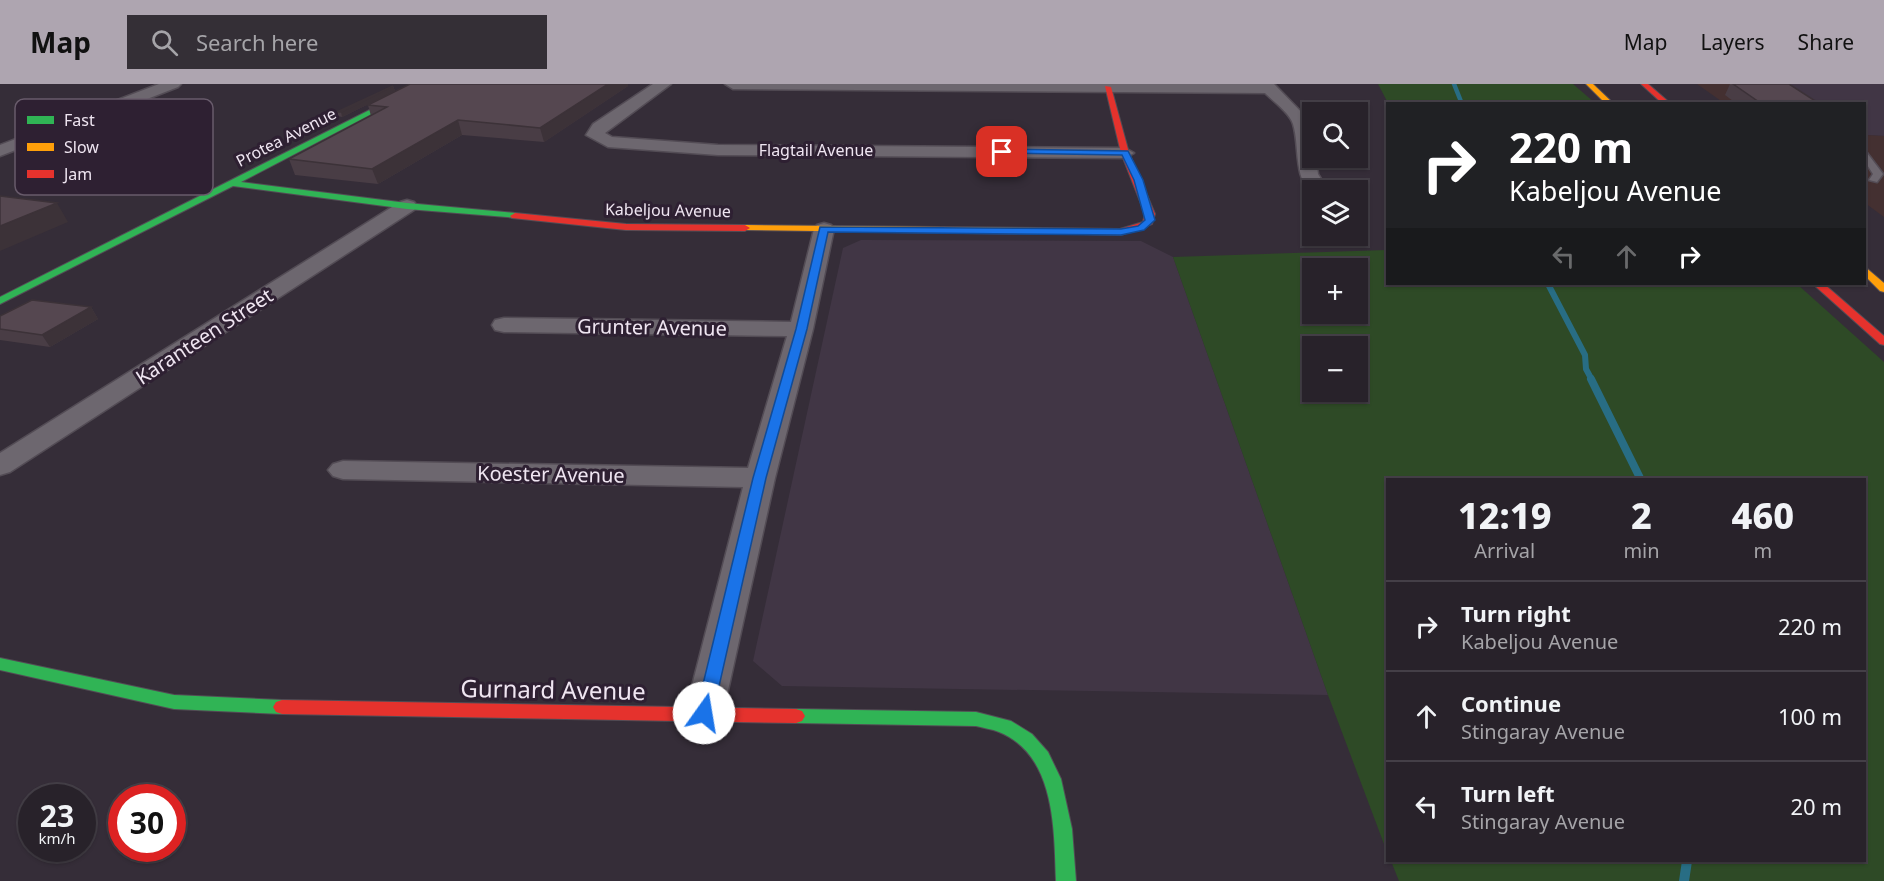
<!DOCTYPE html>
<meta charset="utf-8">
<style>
body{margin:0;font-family:"Noto Sans",sans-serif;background:#342f36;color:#f1f3f6;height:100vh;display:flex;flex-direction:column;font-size:22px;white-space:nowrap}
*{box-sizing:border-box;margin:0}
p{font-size:20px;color:#a5a4a8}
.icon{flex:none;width:33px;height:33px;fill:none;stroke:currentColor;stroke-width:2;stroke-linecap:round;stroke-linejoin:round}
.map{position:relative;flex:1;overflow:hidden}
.sheet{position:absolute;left:1386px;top:394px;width:480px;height:384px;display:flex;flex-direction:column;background:#28222a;border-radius:0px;box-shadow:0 2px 4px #0004,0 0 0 2px #443f47}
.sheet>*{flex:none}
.hud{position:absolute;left:1386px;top:18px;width:480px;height:183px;border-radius:0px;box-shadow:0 2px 4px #0004,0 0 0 2px #443f47;background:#202124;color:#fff;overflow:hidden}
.controls{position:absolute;left:1302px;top:18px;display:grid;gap:12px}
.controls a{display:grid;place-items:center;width:66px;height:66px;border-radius:0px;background:#28222a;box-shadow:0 2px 4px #0004,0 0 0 2px #443f47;font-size:30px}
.speed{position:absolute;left:18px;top:700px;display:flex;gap:12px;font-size:30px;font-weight:700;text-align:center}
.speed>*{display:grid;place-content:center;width:78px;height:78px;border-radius:50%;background:#28222a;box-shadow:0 2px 4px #0004,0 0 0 2px #443f47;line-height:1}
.speed small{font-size:15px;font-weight:400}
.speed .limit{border:9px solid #d22;background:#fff;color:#111}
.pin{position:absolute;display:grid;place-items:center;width:51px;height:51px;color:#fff;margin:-26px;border-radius:12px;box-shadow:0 3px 9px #0006}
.me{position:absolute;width:66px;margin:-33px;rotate:13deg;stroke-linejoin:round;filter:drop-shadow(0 0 4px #0008)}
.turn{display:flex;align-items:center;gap:21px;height:126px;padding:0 24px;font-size:27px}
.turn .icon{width:78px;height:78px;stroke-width:2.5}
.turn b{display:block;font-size:42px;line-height:51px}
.lanes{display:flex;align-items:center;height:57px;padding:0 24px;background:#0003;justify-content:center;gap:30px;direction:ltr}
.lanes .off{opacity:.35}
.eta{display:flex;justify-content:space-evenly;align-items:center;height:102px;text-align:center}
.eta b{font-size:36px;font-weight:800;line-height:42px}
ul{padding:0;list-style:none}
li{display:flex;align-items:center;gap:18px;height:90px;padding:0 24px;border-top:2px solid #443f47}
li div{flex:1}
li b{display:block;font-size:22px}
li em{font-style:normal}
header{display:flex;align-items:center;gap:36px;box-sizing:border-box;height:84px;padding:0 30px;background:#aea5b0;color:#111}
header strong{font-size:28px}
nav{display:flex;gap:33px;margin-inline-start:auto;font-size:21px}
.search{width:420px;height:54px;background:#342f36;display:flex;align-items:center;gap:15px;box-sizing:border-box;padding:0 21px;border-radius:0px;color:#a5a4a8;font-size:22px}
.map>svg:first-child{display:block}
</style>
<header>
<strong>Map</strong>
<div class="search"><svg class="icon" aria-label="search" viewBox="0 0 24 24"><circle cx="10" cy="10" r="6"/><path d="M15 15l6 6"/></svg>Search here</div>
<nav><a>Map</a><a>Layers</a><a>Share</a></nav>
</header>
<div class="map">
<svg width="1884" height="797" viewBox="0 0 1884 797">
<rect width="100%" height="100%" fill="#352d38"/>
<path fill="#413645" d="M1762,0H1884V52L1865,51L1864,20L1792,19Z
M861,156L1141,157L1173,173L1328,611L782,602L753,577L843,164Z"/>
<path fill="#443031" d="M1697,0H1762L1792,19H1724Z
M1864,51L1884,52V133L1865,119Z"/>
<path fill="#2e4a26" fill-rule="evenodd" d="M1378,0H1573L1595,19H1388Z
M1387,166L1388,200H1797L1884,278V797H1399L1391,777H1864V396H1388L1387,768L1328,611L1173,173ZM1358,184V230H1312V184ZM1358,262V308H1312V262Z"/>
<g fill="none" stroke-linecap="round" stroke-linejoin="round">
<path stroke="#286d84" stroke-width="4.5" d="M1454,0L1462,20"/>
<path stroke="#286d84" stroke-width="6" d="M1548,200L1585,271L1586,285L1592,296"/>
<path stroke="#286d84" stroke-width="8" d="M1591,295L1641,396"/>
<path stroke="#286d84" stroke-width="10" d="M1684,797L1687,777"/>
<defs>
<path id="lane" d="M1864,65L1883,90L1877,98L1869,96L1873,90L1864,76Z"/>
<path id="street" d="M159,0H181L178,3L0,72V61Z
M653,0H671L605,49L612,53L718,61L1125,64L1134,69L1125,74L718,71L608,63L586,51L593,40Z
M725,0H1274L1309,36L1312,74H1316L1318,90L1328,106H1312V110C1293,92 1300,63 1293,40C1290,29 1273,17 1265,9L733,5Z
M407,116L414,118L417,122L414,126L10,388L0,391V369L400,118Z
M824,139L831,141L834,145L813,245L775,394L723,629L718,640L704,644L690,640L685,629L743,403L343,395L333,392L328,386L333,380L343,377L748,384L787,252L504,248L495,246L492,241L495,236L504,234L791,238L814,145L817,141Z"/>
<path id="fast" d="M421,0H429L241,98L407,119L515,129L520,132L518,134L407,125L233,102L0,220V213Z
M0,574L174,611L282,616L288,618L291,623L288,628L282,630L174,625L0,586Z
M796,625L976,628L1011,637L1032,650L1048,668L1061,695L1072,745L1076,797H1056C1054,746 1056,671 999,648C992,645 983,644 976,642L796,639L790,637L787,632L790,627Z"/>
<path id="slow" d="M1586,0H1593L1614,20H1606Z
M745,141L1045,144L1050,147L1045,150L742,146V142Z
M1864,182L1884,199V208L1880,207L1864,191Z"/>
<path id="jam" d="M1641,0H1648L1671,20H1663Z
M1105,2L1111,3L1129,69L1155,130L1152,140L1121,151L1042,149V145L1045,144L1120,145L1143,138L1145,130L1121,69Z
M515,129L626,140L745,141L750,144L745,147L626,146L512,134L510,132Z
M1813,200H1824L1884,252V261L1880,260Z
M282,616L796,625L802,627L805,632L802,637L796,639L282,630L276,628L273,623L276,618Z"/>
</defs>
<use href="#lane" stroke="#534c55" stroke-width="3"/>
<use href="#street" stroke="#534c55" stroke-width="3"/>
<use href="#fast" stroke="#534c55" stroke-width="2"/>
<use href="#slow" stroke="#534c55" stroke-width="2"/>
<use href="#jam" stroke="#534c55" stroke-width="2"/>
<use href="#lane" fill="#6d676f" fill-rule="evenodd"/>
<use href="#street" fill="#6d676f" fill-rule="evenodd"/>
<use href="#fast" fill="#30b455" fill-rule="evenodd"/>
<use href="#slow" fill="#ff9f0a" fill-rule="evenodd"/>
<use href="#jam" fill="#e5322d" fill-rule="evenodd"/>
</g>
<path fill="#493d45" d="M410,0H628V2L544,58L462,51L378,100L295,91L289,75L371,32L368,21Z
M1730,0H1777L1820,20H1737L1725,11Z
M393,2L395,7L342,33L338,32L337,28Z
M91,223L98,235L50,263L0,256V232Z"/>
<path fill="#3c3238" d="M608,0H628V2L544,58L540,44Z
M393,2L395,7L342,33L341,28Z
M458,36L462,51L378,100L372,85Z
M57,119L68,138L0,167V142Z
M91,223L98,235L50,263L42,251Z"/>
<path fill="#554750" stroke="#3c3238" stroke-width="1.5" d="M410,0H608L540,44L458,36L372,85L289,75L387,23L368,21Z
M1733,0H1789L1820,20H1762Z
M393,2L341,28H337Z
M0,112L57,119L0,142Z
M32,216L91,223L42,251L0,245V232Z"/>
<path fill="#1a73e8" stroke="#114b97" stroke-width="1.5" d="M1002,65L1128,67L1143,96L1155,136L1144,146L1121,151L828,148L807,245L766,394L713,629L711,634H698L696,629L753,394L796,245L820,143L1121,145L1138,142L1145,136L1134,96L1122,71L999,69Z"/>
<g text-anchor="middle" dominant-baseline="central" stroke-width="6" stroke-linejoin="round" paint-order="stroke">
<g font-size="16" fill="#efe5f1" stroke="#2e2032">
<text transform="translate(286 53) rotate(-27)">Protea Avenue</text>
<text x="816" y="66">Flagtail Avenue</text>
<text transform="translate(668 126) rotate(1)">Kabeljou Avenue</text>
</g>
<g font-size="20" fill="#efe5f1" stroke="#2e2032">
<text transform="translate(652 243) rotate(1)">Grunter Avenue</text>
<text transform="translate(204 252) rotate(-33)">Karanteen Street</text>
<text transform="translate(551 390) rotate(1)">Koester Avenue</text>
</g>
<g font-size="24" fill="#efe5f1" stroke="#2e2032">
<text transform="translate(553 605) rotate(1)">Gurnard Avenue</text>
</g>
</g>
<rect x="15" y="15" width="198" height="96" rx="9" fill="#2e2032" stroke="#685b6b" stroke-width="1.5"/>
<rect x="27" y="32" width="27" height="8" fill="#30b455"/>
<rect x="27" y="59" width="27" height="8" fill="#ff9f0a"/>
<rect x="27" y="86" width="27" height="8" fill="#e5322d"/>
<g font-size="16" fill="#efe5f1">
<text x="64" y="42">Fast</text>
<text x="64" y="69">Slow</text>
<text x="64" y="96">Jam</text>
</g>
</svg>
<div class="controls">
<a><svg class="icon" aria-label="search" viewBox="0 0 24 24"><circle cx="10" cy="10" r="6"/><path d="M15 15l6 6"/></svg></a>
<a><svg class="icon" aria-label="layers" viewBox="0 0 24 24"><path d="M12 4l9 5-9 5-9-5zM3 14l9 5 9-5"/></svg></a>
<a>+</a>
<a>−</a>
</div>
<div class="speed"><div>23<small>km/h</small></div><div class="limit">30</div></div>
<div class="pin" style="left:1002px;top:68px;background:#d93025"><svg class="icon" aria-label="arrive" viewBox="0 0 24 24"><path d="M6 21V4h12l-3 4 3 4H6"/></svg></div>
<svg class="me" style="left:704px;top:629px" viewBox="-20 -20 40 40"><circle r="19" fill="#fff"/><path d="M0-13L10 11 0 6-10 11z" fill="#1a73e8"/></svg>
<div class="hud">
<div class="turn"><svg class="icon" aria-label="right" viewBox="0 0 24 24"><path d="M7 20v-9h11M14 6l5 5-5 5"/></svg><div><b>220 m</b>Kabeljou Avenue</div></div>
<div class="lanes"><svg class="icon off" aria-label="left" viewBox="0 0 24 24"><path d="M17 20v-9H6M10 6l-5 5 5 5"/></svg><svg class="icon off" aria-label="ahead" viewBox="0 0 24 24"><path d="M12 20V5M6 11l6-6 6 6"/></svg><svg class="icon" aria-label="right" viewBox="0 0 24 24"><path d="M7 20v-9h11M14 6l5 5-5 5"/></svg></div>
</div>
<section class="sheet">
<div class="eta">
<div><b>12:19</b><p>Arrival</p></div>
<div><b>2</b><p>min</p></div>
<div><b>460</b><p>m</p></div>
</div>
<ul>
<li><svg class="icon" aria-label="right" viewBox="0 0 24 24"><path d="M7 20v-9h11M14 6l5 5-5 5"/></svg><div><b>Turn right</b><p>Kabeljou Avenue</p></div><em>220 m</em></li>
<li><svg class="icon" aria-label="ahead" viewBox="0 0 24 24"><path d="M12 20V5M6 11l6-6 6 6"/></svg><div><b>Continue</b><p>Stingaray Avenue</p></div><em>100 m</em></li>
<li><svg class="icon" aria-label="left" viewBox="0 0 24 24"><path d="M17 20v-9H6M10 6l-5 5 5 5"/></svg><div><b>Turn left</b><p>Stingaray Avenue</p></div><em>20 m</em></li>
</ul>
</section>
</div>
